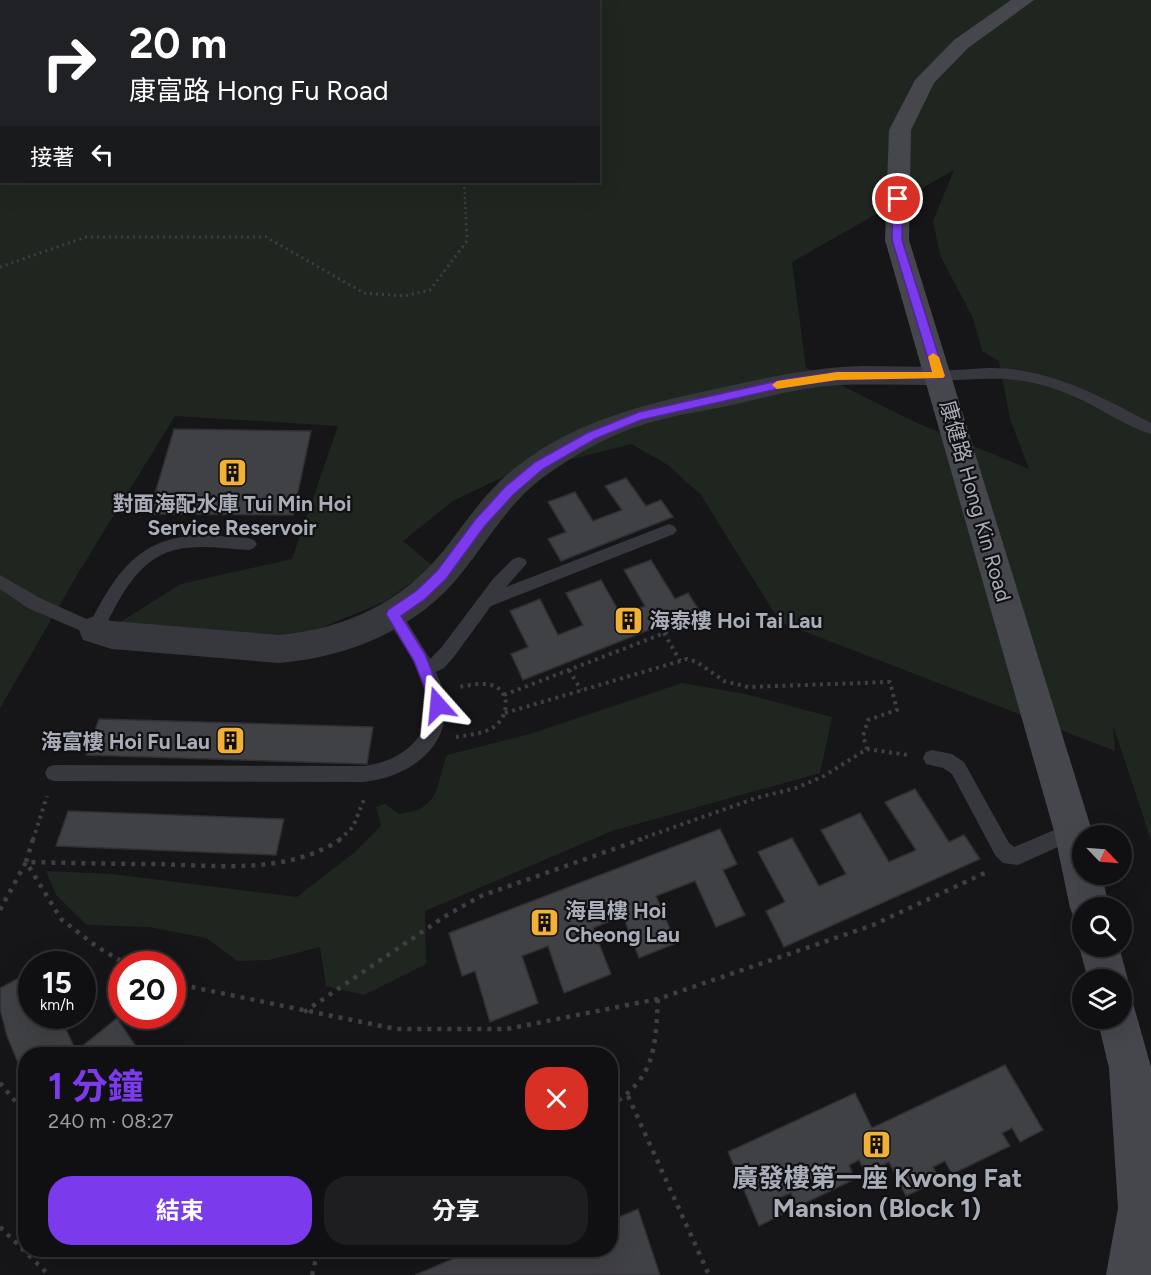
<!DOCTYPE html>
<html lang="zh-TW">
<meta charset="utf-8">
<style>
body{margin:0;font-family:Figtree,"Noto Sans TC",sans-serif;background:#1e1e20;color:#f1f3f6;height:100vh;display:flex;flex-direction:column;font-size:22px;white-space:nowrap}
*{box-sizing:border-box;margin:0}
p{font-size:20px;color:#9c9d9f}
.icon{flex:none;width:33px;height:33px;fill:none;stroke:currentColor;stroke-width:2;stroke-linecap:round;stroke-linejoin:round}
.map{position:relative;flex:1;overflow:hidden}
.side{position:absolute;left:18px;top:1047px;width:600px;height:210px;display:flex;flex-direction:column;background:#101012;border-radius:24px;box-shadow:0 6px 24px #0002,0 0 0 2px #303032}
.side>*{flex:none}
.banner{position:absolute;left:0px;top:0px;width:600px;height:183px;box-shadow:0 6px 24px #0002,0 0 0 2px #303032;background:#202124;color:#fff;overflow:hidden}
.needle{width:39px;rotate:115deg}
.fabs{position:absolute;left:1072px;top:825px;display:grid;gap:12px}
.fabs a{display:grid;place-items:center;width:60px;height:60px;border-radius:50%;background:#101012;box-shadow:0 6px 24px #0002,0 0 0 2px #303032;font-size:30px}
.speed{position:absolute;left:18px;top:951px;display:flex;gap:12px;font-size:30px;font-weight:700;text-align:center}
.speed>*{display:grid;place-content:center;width:78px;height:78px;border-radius:50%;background:#101012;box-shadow:0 6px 24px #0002,0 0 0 2px #303032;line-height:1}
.speed small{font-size:15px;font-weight:400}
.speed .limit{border:9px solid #d22;background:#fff;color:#111}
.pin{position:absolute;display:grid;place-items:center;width:51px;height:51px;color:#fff;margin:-26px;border:3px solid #fff;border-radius:50%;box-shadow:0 2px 6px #0007}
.me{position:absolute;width:66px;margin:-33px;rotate:342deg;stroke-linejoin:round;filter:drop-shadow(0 0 4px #0008)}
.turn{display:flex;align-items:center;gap:21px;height:126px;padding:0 30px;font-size:27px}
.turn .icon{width:78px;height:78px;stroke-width:2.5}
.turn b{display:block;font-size:42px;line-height:51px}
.then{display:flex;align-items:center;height:57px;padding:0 30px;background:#0003;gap:12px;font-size:22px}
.round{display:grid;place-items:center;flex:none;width:63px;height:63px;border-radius:24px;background:#1e1e20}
.head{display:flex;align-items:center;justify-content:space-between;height:102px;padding:0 30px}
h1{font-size:36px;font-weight:700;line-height:45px;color:#7c3aed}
.button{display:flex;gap:12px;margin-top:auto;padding:12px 30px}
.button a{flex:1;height:69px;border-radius:24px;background:#7c3aed;color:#fff;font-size:24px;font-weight:700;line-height:69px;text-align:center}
.button a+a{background:#1e1e20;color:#f1f3f6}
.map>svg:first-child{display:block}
</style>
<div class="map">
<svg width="1151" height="1275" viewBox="0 0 1151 1275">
<rect width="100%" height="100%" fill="#161618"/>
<path fill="#1e261f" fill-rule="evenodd" d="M95,0H1151V840L1113,725L1115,751L780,622L701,495L668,465L631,444L503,477L453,501L403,541L434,567L384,602L294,639L117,624L181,584L292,559L338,426L175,416L77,575L0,708V84L2,182H598V2ZM954,170L933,221L940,255L973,318L982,351L999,361L1010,419L1029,469L915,422L806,368L792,262Z
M682,683L745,694L832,717L820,773L612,831L425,911L426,964L364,995L326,986L320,947L269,960L238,961L206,938L149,927L87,925L56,895L46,871L112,874L297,897L355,852L381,826L376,807L385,804L399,814C441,809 435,787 447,755L530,734Z"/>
<path fill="#404145" stroke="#303034" stroke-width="1.5" d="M174,429L311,431L293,515L149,514Z
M626,478L646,506L661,500L673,517L561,561L548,539L566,532L548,502L575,492L593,521L622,510L605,486Z
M651,560L675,599L688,593L699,610L523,680L511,654L528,647L510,611L540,599L558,635L583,625L566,593L601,580L621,615L645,606L624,570Z
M99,719L373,727L367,764L86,755Z
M915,789L949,842L964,835L980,859L784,947L766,911L785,902L758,852L792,838L819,886L846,874L821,830L860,813L889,862L916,850L885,802Z
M68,811L284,819L276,855L56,846Z
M720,829L737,864L723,870L745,915L716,927L695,881L656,896L676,943L639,958L623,916L593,928L611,974L564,993L548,946L522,956L538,1003L490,1022L475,971L462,976L449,933Z
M32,971V1016H60L76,1051L117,1018L141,1054H26V1082L7,1036L0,1009V988Z
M1005,1065L1043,1130L1020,1142L1012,1128L1002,1133L1010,1146L952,1174L945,1161L933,1167L940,1180L906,1196L889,1162L866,1174L859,1160L849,1165L855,1179L797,1207L791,1193L779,1198L785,1213L759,1226L728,1152L855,1093L872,1128Z
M638,1209L660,1275H415L474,1250H610V1221Z"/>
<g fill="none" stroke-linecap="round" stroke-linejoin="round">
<path stroke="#3d3f44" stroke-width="2" stroke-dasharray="2 3" stroke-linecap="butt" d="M464,182L466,219"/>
<path stroke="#3d3f44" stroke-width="3" stroke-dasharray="2 4" stroke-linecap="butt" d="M0,267L86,237H266L364,293L404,296L430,290L467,241L466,218"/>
<path stroke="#3d3f44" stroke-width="4" stroke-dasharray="3 4.5" stroke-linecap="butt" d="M664,633L680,661
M569,670L581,690
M504,695L706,617
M505,713L687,659L697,662L724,681L748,687L890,682L897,710L868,720L863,736L867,749
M456,737C468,735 482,734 492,728C509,719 512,690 491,685C480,682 468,686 458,687
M33,840L47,796
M339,840L353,827L365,797
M638,840L756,798L796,788L824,776L867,749L908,755"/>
<path stroke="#3d3f44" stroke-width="4.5" stroke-dasharray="4 6" stroke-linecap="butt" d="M33,839L26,862L61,919L96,946L126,964
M0,910L26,862C70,863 114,864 159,864C219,866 289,874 341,839
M1125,910L1132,935
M172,983L396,1029H507L658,999L873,925L989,871
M304,1012L447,915L481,896L642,839
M0,1083L26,1114
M628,1096L709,1275
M610,1106C656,1077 655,1049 658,999
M0,1227L49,1275
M312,1275L318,1250"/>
<path fill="#37383d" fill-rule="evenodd" d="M159,0H169L159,2Z
M988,368C1048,367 1100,396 1151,423V434C1128,427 1106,412 1084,401C1027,374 1000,378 939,381L932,376L939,371Z
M669,524L674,526L677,530L674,534L491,606L453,658L444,668L436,672C465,731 423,775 364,782L54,781L48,779L45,773L48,767L54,765L364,766C385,763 403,756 417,739C452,697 403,651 385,614L387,609L393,607L399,609L430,659L441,648L493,579L513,559L519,557L525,559L527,563L506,587Z
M202,535L249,538L254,540L257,544L254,548L249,550C225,549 199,544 175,550C136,559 117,603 101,635L95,637L28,608L0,589V575L40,598L91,621C118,570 140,537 202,535Z
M932,750L952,754L964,762L1009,843L1014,847L1073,822L1080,825L1082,831L1080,837L1018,865L1003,863L995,855L952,774L943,768L926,764L923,758L926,752Z"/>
<path fill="#37383d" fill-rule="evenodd" d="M864,366L939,367L949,369L953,376L949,383L939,385C906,385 872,384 839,385C803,387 767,397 732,405C704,411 675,415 648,423C608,435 568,458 536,483C507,507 487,541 464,570C420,628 350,657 279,663L112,649L83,640L79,630L83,620L95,616L112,621L279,635C344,629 402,603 444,550C466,522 486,491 515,468C580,417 651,403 729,386C774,376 818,367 864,366Z"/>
<path fill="#45474d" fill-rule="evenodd" d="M1011,0H1034L968,48L934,83L911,130L909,240L1092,831L1093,836H1083V874H1102L1109,908H1083V925L1076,922L1070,908L1054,831L885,240L889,130L915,80L954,40Z
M1083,936V946H1119L1128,980L1122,994V980H1088L1079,946Z
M1122,999L1133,1003L1151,1067V1275H1106L1118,1208L1109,1068L1097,1018H1122Z"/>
</g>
<path fill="#7c3aed" stroke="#51269a" stroke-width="1.5" d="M898,196L903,199L902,240L945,376L943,378L837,380L786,387L641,420L595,439L543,469L514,494L484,527L446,579L425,599L401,616L425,654L445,705L443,709L438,711L433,709L414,661L386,614L388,610L416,591L437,571L475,520L505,487L535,462L587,433L639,412L786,379L837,372H932L892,240L893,199Z"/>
<path fill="#f59e0b" d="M933,353L939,357L945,376L943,378L837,380L777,389L772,385L777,381L837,372H932L928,357Z"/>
<defs>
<symbol id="building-square" viewBox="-11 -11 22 22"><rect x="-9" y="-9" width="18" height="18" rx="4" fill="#f2b134" stroke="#111113"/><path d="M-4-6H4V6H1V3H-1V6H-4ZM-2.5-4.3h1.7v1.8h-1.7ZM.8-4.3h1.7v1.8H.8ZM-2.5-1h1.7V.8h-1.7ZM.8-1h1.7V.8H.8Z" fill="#111"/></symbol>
</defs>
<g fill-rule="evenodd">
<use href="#building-square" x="216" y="456" width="33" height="33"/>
<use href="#building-square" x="612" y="604" width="33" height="33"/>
<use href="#building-square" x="214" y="724" width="33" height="33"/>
<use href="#building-square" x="528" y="906" width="33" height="33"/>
<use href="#building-square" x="860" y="1128" width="33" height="33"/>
</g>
<g text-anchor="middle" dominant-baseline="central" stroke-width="4.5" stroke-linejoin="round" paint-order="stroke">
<g font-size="21" fill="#a8adb8" stroke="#111113">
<text transform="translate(976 501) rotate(74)">康健路 Hong Kin Road</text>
</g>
<g font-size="21" font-weight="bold" fill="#a8adb8" stroke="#111113" text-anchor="start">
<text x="232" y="503" text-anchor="middle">對面海配水庫 Tui Min Hoi<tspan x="232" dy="24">Service Reservoir</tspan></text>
<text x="649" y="620">海泰樓 Hoi Tai Lau</text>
<text x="210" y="741" text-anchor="end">海富樓 Hoi Fu Lau</text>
<text x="565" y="910">海昌樓 Hoi<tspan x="565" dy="24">Cheong Lau</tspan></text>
</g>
<g font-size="26" font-weight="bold" fill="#a8adb8" stroke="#111113">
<text x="877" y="1178">廣發樓第一座 Kwong Fat<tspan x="877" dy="30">Mansion (Block 1)</tspan></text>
</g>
</g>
</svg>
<div class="fabs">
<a><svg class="needle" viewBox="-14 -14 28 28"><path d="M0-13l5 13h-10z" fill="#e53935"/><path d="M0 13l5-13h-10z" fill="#9c9d9f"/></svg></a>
<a><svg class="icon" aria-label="search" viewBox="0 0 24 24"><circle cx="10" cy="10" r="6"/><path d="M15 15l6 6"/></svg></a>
<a><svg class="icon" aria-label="layers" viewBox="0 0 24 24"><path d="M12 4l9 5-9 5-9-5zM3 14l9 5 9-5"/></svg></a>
</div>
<div class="speed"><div>15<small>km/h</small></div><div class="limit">20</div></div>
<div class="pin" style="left:898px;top:199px;background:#d93025"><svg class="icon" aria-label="arrive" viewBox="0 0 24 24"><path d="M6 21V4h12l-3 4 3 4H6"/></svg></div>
<svg class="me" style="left:438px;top:705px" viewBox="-20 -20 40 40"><path d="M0-17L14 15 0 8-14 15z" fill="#7c3aed" stroke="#fff" stroke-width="4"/></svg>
<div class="banner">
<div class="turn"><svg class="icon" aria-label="right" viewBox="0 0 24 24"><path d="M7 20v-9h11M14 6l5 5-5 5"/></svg><div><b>20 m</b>康富路 Hong Fu Road</div></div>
<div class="then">接著<svg class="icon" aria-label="left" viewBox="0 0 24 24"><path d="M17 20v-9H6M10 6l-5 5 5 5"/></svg></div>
</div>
<section class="side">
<div class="head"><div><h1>1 分鐘</h1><p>240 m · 08:27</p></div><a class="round" style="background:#d93025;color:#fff"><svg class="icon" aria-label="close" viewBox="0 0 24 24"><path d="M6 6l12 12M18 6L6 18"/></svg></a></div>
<div class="button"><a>結束</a><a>分享</a></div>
</section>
</div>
